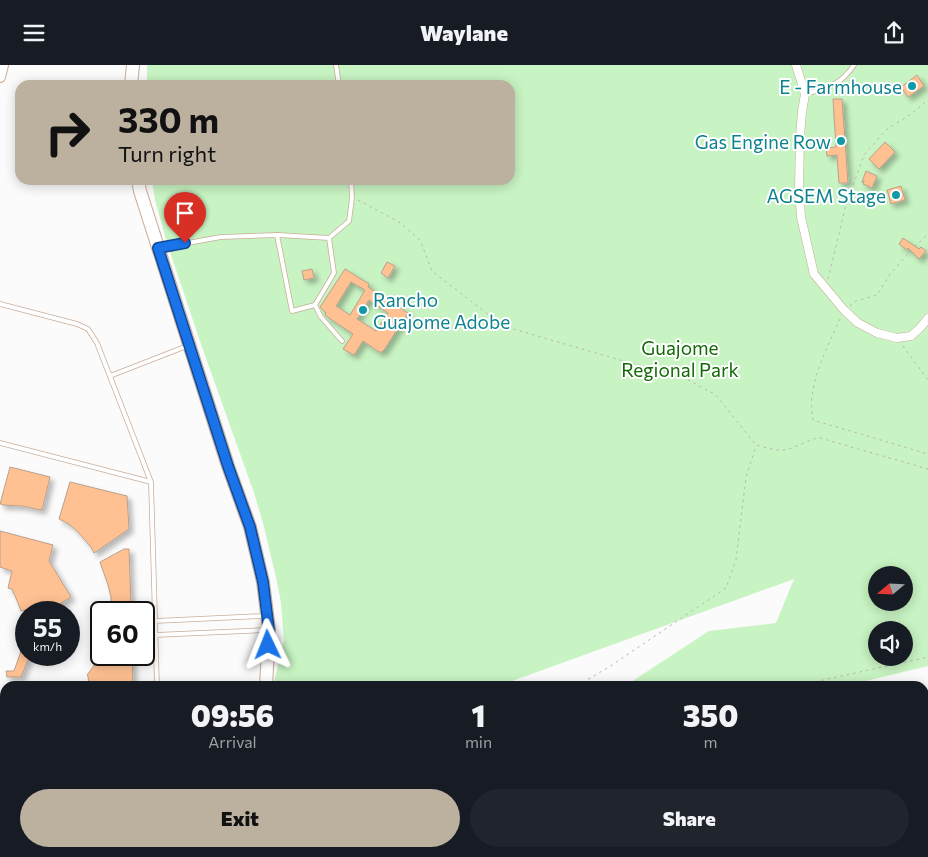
<!DOCTYPE html>
<style>
body{margin:0;font-family:Commissioner,sans-serif;background:#20242c;color:#f1f3f6;height:100vh;display:flex;flex-direction:column;font-size:19px;white-space:nowrap}
*{box-sizing:border-box;margin:0}
p{font-size:16px;color:#9ea1a6}
.icon{flex:none;width:28px;height:28px;fill:none;stroke:currentColor;stroke-width:2;stroke-linecap:round;stroke-linejoin:round}
.map{position:relative;flex:1;overflow:hidden}
.sheet{position:absolute;left:0px;top:616px;width:929px;height:176px;display:flex;flex-direction:column;background:#171b24;border-radius:15px 15px 0 0;box-shadow:0 2px 12px #0003}
.sheet>*{flex:none}
.banner{position:absolute;left:15px;top:15px;width:500px;height:105px;border-radius:15px;box-shadow:0 2px 12px #0003;background:#bcb09e;color:#111;overflow:hidden}
.needle{width:32px;rotate:251deg}
.tools{position:absolute;left:868px;top:501px;display:grid;gap:10px}
.tools a{display:grid;place-items:center;width:45px;height:45px;border-radius:50%;background:#171b24;box-shadow:0 2px 12px #0003;font-size:25px}
.speed{position:absolute;left:15px;top:536px;display:flex;gap:10px;font-size:25px;font-weight:700;text-align:center}
.speed>*{display:grid;place-content:center;width:65px;height:65px;border-radius:50%;background:#171b24;box-shadow:0 2px 12px #0003;line-height:1}
.speed small{font-size:12px;font-weight:400}
.speed .limit{border:2px solid #111;border-radius:8px;background:#fff;color:#111}
.pin{position:absolute;display:grid;place-items:center;width:42px;height:42px;color:#fff;margin:-51px -21px;border-radius:50% 50% 50% 0;rotate:-45deg;box-shadow:0 0 5px #0007}
.pin .icon{rotate:45deg}
.me{position:absolute;width:55px;margin:-28px;rotate:358deg;stroke-linejoin:round;filter:drop-shadow(0 0 4px #0008)}
.turn{display:flex;align-items:center;gap:18px;height:105px;padding:0 20px;font-size:22px}
.turn .icon{width:65px;height:65px;stroke-width:2.5}
.turn b{display:block;font-size:35px;line-height:42px}
.eta{display:flex;justify-content:space-evenly;align-items:center;height:85px;text-align:center}
.eta b{font-size:30px;font-weight:800;line-height:35px}
.action{display:flex;gap:10px;margin-top:auto;padding:10px 20px}
.action a{flex:1;height:58px;border-radius:30px;background:#bcb09e;color:#111;font-size:20px;font-weight:800;line-height:58px;text-align:center}
.action a+a{background:#20242c;color:#f1f3f6}
header{display:flex;justify-content:space-between;align-items:center;height:65px;padding:0 20px;background:#171b24;font-size:22px;font-weight:800}
.map>svg:first-child{display:block}
</style>
<header><svg class="icon" aria-label="menu" viewBox="0 0 24 24"><path d="M4 6h16M4 12h16M4 18h16"/></svg>Waylane<svg class="icon" aria-label="share" viewBox="0 0 24 24"><path d="M12 15V3M7 8l5-5 5 5M5 13v7h14v-7"/></svg></header>
<div class="map">
<svg width="928" height="792" viewBox="0 0 928 792">
<defs>
<filter id="shadow"><feDropShadow dx="4" dy="4" stdDeviation="2.5" flood-color="#0004"/></filter>
</defs>
<rect width="100%" height="100%" fill="#fbfbfb"/>
<path fill="#c8f3c2" fill-rule="evenodd" d="M147,0H928V601L845,621H646L631,617L709,566L776,558L794,514L498,621H273L284,576L281,538L276,512L263,458L254,428L201,279L167,178L155,135L152,115H510V20H147ZM876,510H904V538H876ZM876,565H904V592H876Z
M262,788H421L422,792H262Z"/>
<path fill="#ffc192" stroke="#bba08c" fill-rule="evenodd" filter="url(#shadow)" d="M917,10L924,21L908,32L901,22Z
M833,34H842L848,118H839L837,90L827,91L826,83L836,82Z
M885,77L895,87L879,104L869,94Z
M866,106L877,111L872,123L863,119L864,116L862,117Z
M901,121L905,135L891,139L887,125Z
M903,173L919,184L921,182L926,186L919,194L908,183L907,185L899,179Z
M387,197L395,201L388,213L381,208Z
M312,204L314,213L304,215L302,206Z
M345,204L369,219L368,222L408,248L384,285L382,287H379L363,276L354,290L343,284L353,269L326,251L325,250L326,248L320,242ZM351,217L365,225L350,250L336,241ZM369,235L388,248L376,266L357,254Z
M10,402L50,412L42,445L40,444V445L23,441L2,440V439H0Z
M70,417L127,431L129,464L94,488L91,482L77,466L69,459L59,454Z
M0,466L53,480L49,496L71,532L61,538L65,543L58,548H32L30,544L21,546L18,538L12,524L8,523L12,506L0,502Z
M124,484H129L131,543H111V532L108,520L100,497Z
M25,575L26,576V590H30L21,612H7L6,606H14Z
M100,590H132L133,621H89L88,611L87,610L93,602Z"/>
<g fill="none" stroke-linecap="round" stroke-linejoin="round">
<defs>
<path id="service" d="M336,0L339,20
M805,29C827,23 841,20 854,0
M277,170L292,246L315,240L334,208L329,173
M160,183L221,172L278,170L329,173L349,156L352,133L351,115
M0,239L77,259L88,264L97,278L151,417L0,378
M315,240L321,252L342,276
M110,311L187,281
M151,417L157,621
M155,556L264,551
M155,570L266,565
M924,658H928
M0,677L5,676
M162,788V792
M462,788L463,792
M452,792L454,788
M498,792L503,788"/>
<path id="minor" d="M796,0L805,29L802,47L800,71L799,125L801,152L814,209L844,245L858,258L877,268L897,273L911,271L920,263L928,253
M877,792V788"/>
<path id="tertiary" d="M0,12L3,0"/>
<path id="primary" d="M131,20L133,0
M138,115L140,126L228,401L250,462L263,517L269,565L266,621
M263,788V792"/>
</defs>
<use href="#service" stroke="#c9ad99" stroke-width="5.5"/>
<use href="#minor" stroke="#c9ad99" stroke-width="9"/>
<use href="#tertiary" stroke="#c9ad99" stroke-width="12"/>
<use href="#primary" stroke="#c9ad99" stroke-width="14"/>
<path stroke="#b9b6b3" stroke-width="1" stroke-dasharray="2.5 4" stroke-linecap="butt" d="M358,135L399,157L420,175L432,206L503,261L627,297L679,310L716,330L756,380C764,382 773,385 781,385C792,386 809,373 820,373L928,404
M828,214L846,140L864,90L886,65L911,49L928,35
M850,241L856,236L877,230L891,208L914,182L928,169
M840,254C827,284 806,320 813,355L928,389
M903,281L928,315
M577,621L609,602L726,523L736,495L746,412L756,381
M796,621L928,592
M408,792L409,788"/>
<use href="#service" stroke="#fff" stroke-width="4"/>
<use href="#minor" stroke="#fff" stroke-width="8"/>
<use href="#tertiary" stroke="#fff" stroke-width="10"/>
<use href="#primary" stroke="#fff" stroke-width="12"/>
</g>
<g fill="none" stroke-linecap="round" stroke-linejoin="round">
<defs>
<path id="route" d="M185,178L158,183L228,401L250,462L263,517L269,565L268,580"/>
</defs>
<use href="#route" stroke="#114b97" stroke-width="12"/>
<use href="#route" stroke="#1a73e8" stroke-width="9"/>
</g>
<g fill="#0f9aa8" stroke="#fff" stroke-width="2">
<circle cx="912" cy="21" r="5"/>
<circle cx="841" cy="76" r="5"/>
<circle cx="896" cy="130" r="5"/>
<circle cx="363" cy="245" r="5"/>
</g>
<g text-anchor="middle" dominant-baseline="central" stroke-width="4" stroke-linejoin="round" paint-order="stroke">
<g font-size="19" fill="#0d838f" stroke="#fff" text-anchor="end">
<text x="902" y="21">E - Farmhouse</text>
<text x="831" y="76">Gas Engine Row</text>
<text x="886" y="130">AGSEM Stage</text>
<text x="373" y="234" text-anchor="start">Rancho<tspan x="373" dy="22">Guajome Adobe</tspan></text>
</g>
<g font-size="19" fill="#126906" stroke="#fff">
<text x="680" y="282">Guajome<tspan x="680" dy="22">Regional Park</tspan></text>
</g>
</g>
</svg>
<div class="tools">
<a><svg class="needle" viewBox="-14 -14 28 28"><path d="M0-13l5 13h-10z" fill="#e53935"/><path d="M0 13l5-13h-10z" fill="#9ea1a6"/></svg></a>
<a><svg class="icon" aria-label="sound" viewBox="0 0 24 24"><path d="M4 9h4l5-4v14l-5-4H4zM17 9q2 3 0 6"/></svg></a>
</div>
<div class="speed"><div>55<small>km/h</small></div><div class="limit">60</div></div>
<div class="pin" style="left:185px;top:178px;background:#d93025"><svg class="icon" aria-label="arrive" viewBox="0 0 24 24"><path d="M6 21V4h12l-3 4 3 4H6"/></svg></div>
<svg class="me" style="left:268px;top:580px" viewBox="-20 -20 40 40"><path d="M0-17L14 15 0 8-14 15z" fill="#1a73e8" stroke="#fff" stroke-width="4"/></svg>
<div class="banner">
<div class="turn"><svg class="icon" aria-label="right" viewBox="0 0 24 24"><path d="M7 20v-9h11M14 6l5 5-5 5"/></svg><div><b>330 m</b>Turn right</div></div>
</div>
<section class="sheet">
<div class="eta">
<div><b>09:56</b><p>Arrival</p></div>
<div><b>1</b><p>min</p></div>
<div><b>350</b><p>m</p></div>
</div>
<div class="action"><a>Exit</a><a>Share</a></div>
</section>
</div>
